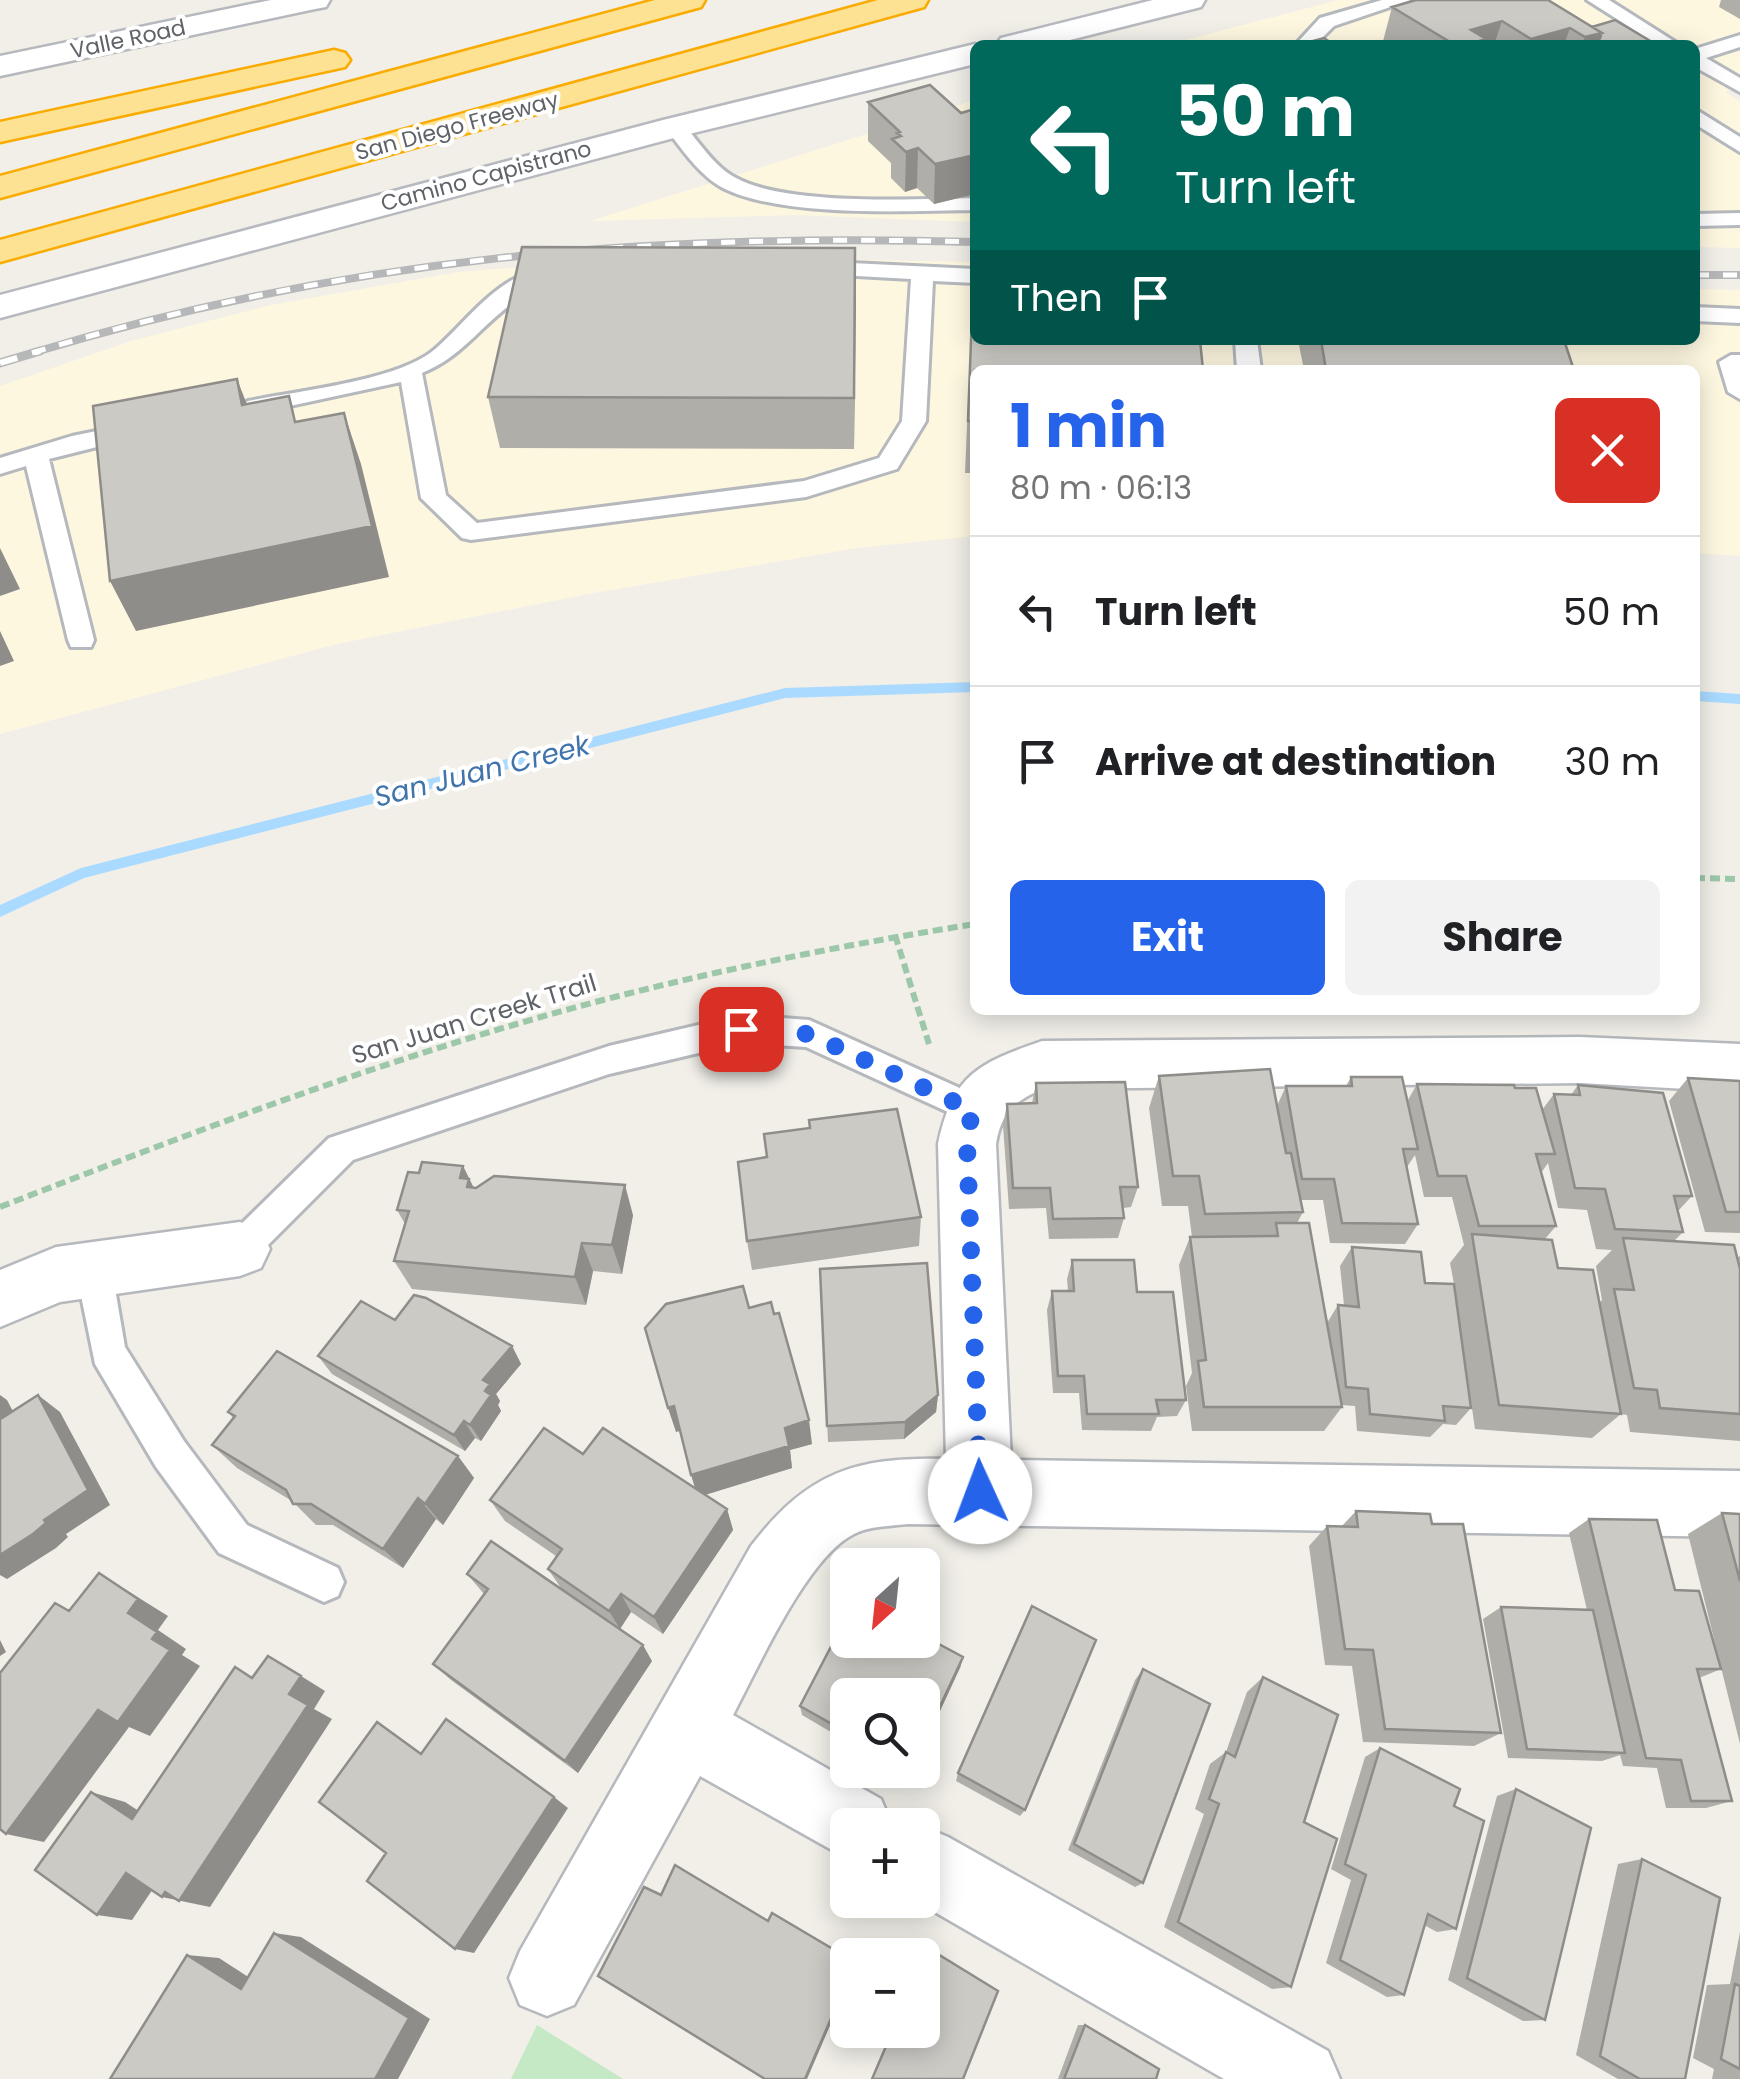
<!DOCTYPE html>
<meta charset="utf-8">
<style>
body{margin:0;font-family:Poppins,sans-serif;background:#f2f2f2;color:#202124;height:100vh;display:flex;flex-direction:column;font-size:38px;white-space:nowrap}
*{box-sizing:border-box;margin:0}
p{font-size:32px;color:#757577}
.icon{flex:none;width:55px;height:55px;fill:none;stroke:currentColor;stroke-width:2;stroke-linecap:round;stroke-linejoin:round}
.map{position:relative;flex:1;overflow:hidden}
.side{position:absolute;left:970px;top:365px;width:730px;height:650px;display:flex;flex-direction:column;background:#fff;border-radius:15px;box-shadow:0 5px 25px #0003}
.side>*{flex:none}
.top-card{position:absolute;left:970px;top:40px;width:730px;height:305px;border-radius:15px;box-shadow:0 5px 25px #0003;background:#00695c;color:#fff;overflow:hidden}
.needle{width:65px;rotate:207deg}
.fabs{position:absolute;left:830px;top:1548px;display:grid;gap:20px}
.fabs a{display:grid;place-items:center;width:110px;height:110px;border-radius:15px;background:#fff;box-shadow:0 5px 25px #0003;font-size:50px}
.pin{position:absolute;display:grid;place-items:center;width:85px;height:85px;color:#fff;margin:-42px;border-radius:20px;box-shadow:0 5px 15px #0006}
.me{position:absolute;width:110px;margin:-55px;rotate:358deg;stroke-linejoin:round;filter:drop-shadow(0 0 8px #0008)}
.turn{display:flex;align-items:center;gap:35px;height:210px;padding:0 40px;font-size:45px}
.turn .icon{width:130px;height:130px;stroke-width:2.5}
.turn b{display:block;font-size:70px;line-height:85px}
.then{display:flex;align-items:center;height:95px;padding:0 40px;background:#0003;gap:20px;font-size:38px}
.round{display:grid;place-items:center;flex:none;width:105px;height:105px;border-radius:15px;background:#f2f2f2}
.headline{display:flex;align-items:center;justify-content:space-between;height:170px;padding:0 40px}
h1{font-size:60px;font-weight:700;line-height:75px;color:#2563eb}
.button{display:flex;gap:20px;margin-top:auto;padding:20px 40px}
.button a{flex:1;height:115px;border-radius:15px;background:#2563eb;color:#fff;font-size:40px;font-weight:700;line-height:115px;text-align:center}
.button a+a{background:#f2f2f2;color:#202124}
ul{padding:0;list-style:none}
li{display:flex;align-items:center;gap:30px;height:150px;padding:0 40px;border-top:2px solid #e0e0e0}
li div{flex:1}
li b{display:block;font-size:38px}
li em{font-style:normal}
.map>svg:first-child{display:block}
</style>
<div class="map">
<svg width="1740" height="2079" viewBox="0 0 1740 2079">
<rect width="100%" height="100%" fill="#f1efe8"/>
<path fill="#fef7e0" d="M1338,0H1740V86L1725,92L1740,101V248L1695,247V45H1167Z
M975,100V222L794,215L590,221Z
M670,256L975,262V340H1695V289L1740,290V556L1695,553V370H975V536L857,548L588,594L337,644L0,734V386L131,341L271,305L458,272Z"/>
<path fill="#c5e8c5" d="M537,2025L623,2079H511Z"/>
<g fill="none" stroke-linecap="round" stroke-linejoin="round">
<path fill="#aadaff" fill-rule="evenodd" d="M975,682V692L785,698L84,878L0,917V905L81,868L785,688Z
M1695,691L1740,694V704L1695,701Z"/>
<defs>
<path id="service" d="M1382,0H1411L1334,26L1315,45H1295L1320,18Z
M1587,0H1609L1680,45H1658Z
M1740,35V47L1706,58L1740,78V92L1695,67V49Z
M1695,109L1740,137V152L1695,124Z
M675,121L682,123C699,141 714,167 736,178C787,206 916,199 975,198V210C908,211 783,218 723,188C700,176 680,147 665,127Z
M1740,213V225L1695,226V214Z
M810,261L975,269V283L933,281L926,421L897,469L806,497L471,540L462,538L421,498L401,382L248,415L236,408L248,401C296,391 397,381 434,350C468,322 508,259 560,272L563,277L560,282C492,298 479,350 422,373L446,495L477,523L804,481L879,458L902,421L911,279L802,273L799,268L802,263Z
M1695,307L1740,309V323L1695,321Z
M1235,340H1257L1261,370H1237Z
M1731,355H1740V399L1728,392L1719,362Z
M136,423L145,425L148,430L145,435L49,459L94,640L91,647H71L68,640L26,466L0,474V458L72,436Z
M741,1015L809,1020L984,1099L989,1109L984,1119L972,1123L806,1047L741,1043L609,1074L353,1160L253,1260L240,1265L227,1260L222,1249L227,1238L329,1138L609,1046Z
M94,1255L107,1259L112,1271L125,1347L184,1441L247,1525L338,1568L344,1582L338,1596L324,1602L219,1553L156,1467L95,1364L76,1271L81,1259Z"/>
<path id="minor" d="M1580,1037L1740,1044V1092L1580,1083L1043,1089C1014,1101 1001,1113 996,1144L1011,1460L1740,1471V1537L908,1524C891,1526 869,1526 854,1534C807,1557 758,1668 733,1715L881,1799L892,1825H848V1859L700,1776L574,2005L547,2016L520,2005L509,1978L520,1951L751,1546C808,1472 855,1457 946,1459L938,1144C953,1074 979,1063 1042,1041Z
M240,1222L261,1230L270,1249L261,1268L240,1276L60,1302L0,1327V1270L56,1247Z
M922,1826L948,1837L1328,2051L1340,2079H1224L914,1900H922Z"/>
<path id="tertiary" d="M271,0H330L326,7L315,9L0,76V56Z"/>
<path id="secondary" d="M1153,0H1205L1201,7L1050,45H996L1001,38Z
M975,44V64L685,135L0,318V295L663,120Z"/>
<path id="motorway" d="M655,0H705L701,7L0,198V176Z
M878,0H928L924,7L0,262V240Z
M334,50L345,53L350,60L345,67L0,142V122Z"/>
</defs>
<use href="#service" stroke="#b5b8bc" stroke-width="6"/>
<use href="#minor" stroke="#b5b8bc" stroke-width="5"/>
<use href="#tertiary" stroke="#b5b8bc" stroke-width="5"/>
<use href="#secondary" stroke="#b6babf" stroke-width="5"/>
<use href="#motorway" stroke="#f9ab00" stroke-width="5"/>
<path stroke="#9cc7a9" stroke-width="6" stroke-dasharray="10 5" stroke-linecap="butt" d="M1695,878L1740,879
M895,935L929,1044
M0,1207C198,1130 397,1054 603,1000C726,968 850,944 975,924"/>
<use href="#service" fill="#fff" fill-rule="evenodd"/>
<use href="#minor" fill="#fff" fill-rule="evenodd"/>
<use href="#tertiary" fill="#fff" fill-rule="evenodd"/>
<use href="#secondary" fill="#fff" fill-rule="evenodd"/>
<use href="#motorway" fill="#fde293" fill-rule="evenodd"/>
<defs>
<path id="rail-far1" d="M1695,275H1740
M32,353C347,257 648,233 975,242"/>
<path id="rail" d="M0,363L40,351"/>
</defs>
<use href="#rail-far1" stroke="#b6b7b8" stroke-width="8"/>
<use href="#rail" stroke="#b6b7b8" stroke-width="9"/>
<use href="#rail-far1" stroke="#fff" stroke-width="5" stroke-dasharray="14" stroke-linecap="butt"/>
<use href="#rail" stroke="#fff" stroke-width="6" stroke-dasharray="18" stroke-linecap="butt"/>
</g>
<path fill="#afaea9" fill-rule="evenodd" d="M1721,0H1740V19L1719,7Z
M1392,7L1592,27L1657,45H1382Z
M868,102L961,113L975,109V194L934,204L917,188L905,192L891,178V163L868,141Z
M855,248L854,449L500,448L488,397Z
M974,261L975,370V473H965Z
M1298,340H1564L1574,370H1304Z
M1159,1076L1277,1106L1286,1086H1346L1351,1077L1408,1100L1417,1084L1515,1088L1542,1110L1554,1094L1571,1095L1578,1085L1692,1196L1678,1211L1683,1232L1674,1241L1737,1258L1740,1256V1441L1630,1432L1627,1415L1621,1414L1592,1438L1475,1429L1463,1346L1471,1408L1456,1425L1443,1424L1430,1437L1357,1431L1355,1406L1341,1405L1342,1407L1324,1431H1192L1186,1386L1192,1373L1179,1265L1190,1237H1192L1188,1206H1162L1149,1108ZM1415,1155L1424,1197H1452L1464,1245L1450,1263L1454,1284L1425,1283L1352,1247L1340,1266L1344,1305H1338L1327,1323L1297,1223L1303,1212L1300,1200H1323L1330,1243L1405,1244L1418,1224L1407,1167ZM1548,1163L1558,1208L1587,1210L1596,1249L1612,1250L1596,1266L1602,1300L1599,1303L1558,1268L1545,1239L1556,1226L1541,1173Z
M1688,1078L1740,1081V1233L1705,1232L1669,1101Z
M1036,1083L1138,1187L1131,1207L1123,1208L1124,1218L1118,1238L1049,1239L1046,1208L1009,1209L1003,1125L1007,1104L1032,1103Z
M810,1128L921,1217L919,1246L752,1270L747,1241L767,1157Z
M463,1166L474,1188L633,1215L622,1274L593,1271L586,1305L412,1289L394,1261L405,1224L397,1210L419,1173Z
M1072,1260L1137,1292L1186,1400L1177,1416L1157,1417L1151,1431L1082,1430L1079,1393H1053L1047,1310L1052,1291H1068L1067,1279Z
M820,1269L938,1395L936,1412L904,1439L828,1442Z
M749,1308L812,1444L790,1450L792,1468L705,1495L727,1509L733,1530L663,1634L631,1612L620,1629L561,1588L548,1569L556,1556L505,1521L490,1500L583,1454L695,1488L680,1431L676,1432Z
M395,1320L512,1346L521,1364L496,1394L500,1401L498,1405L501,1411L481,1441L475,1438L465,1451L332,1374L318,1356Z
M228,1412L458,1456L474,1478L443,1525L436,1519L403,1568L333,1525H316L292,1501L237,1468L212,1445L233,1418Z
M1356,1511L1432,1524L1501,1733L1474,1746L1363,1742L1352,1666L1325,1665L1309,1546L1327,1526L1341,1527Z
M1722,1513L1740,1514V1744L1688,1534Z
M1589,1519L1675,1590L1721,1669L1699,1678L1732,1801L1706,1808H1666L1657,1768L1623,1766L1620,1755L1602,1761L1508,1758L1483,1619L1501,1607L1587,1610L1569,1533Z
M467,1574L652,1661L578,1773L451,1680L433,1664L484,1594Z
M963,1657L960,1668L848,1695V1742L802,1715L800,1706Z
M1143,1669V1883L1135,1887L1068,1850L1135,1680Z
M1263,1677L1304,1822L1291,1987L1272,1989L1164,1927L1204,1814L1195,1809L1210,1764L1226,1752L1247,1692Z
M1380,1748L1454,1806L1456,1929L1437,1932L1424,1925L1404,1995L1387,1997L1326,1963L1351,1880L1331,1869L1365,1757Z
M896,1770H913L910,1778Z
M958,1773L1025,1810L1020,1816L956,1781Z
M1516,1789L1545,2020L1523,2021L1448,1980L1497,1796Z
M1642,1859L1685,2079H1618L1576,2055L1618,1864Z
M1740,1932V2079H1712L1714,2069L1693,2058L1707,1985L1730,1984Z
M1078,2025H1085L1156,2079H1058Z"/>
<path fill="#8f8d8a" d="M1502,21L1494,45H1466L1471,30Z
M1570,28L1564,45H1529L1531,39Z
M1602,33L1597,45H1582L1585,37Z
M918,148L917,188L905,192L906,152Z
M975,155V194L934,204L935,164Z
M855,248L856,300L854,449V398Z
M237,379L257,430L242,405Z
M344,413L361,464L389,577L136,631L110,581Z
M0,548L20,589L0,596Z
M0,631L14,661L0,666Z
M463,1166L478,1197L475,1205L460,1178Z
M625,1185L633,1215L622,1274L612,1245Z
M582,1243L593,1271L586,1305L575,1277Z
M512,1346L521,1364L496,1394L500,1401L498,1405L501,1411L481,1441L470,1425L485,1391L483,1380Z
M0,1395L7,1400L25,1434L2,1418L0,1415Z
M38,1395L60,1412L110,1505L66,1534L68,1537L56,1548L7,1579L0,1575V1555L44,1520Z
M938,1395L936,1412L904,1439L905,1422Z
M674,1406L681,1430L676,1432L668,1408Z
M809,1420L812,1444L790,1450L792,1468L698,1497L691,1475L785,1428Z
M464,1421L475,1438L465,1451L454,1435Z
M458,1456L474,1478L443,1525L425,1504Z
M418,1498L436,1519L403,1568L383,1549Z
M727,1509L733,1530L663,1634L654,1617Z
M99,1573L168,1616L158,1630L186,1649L182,1655L200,1666L150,1736L129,1727L44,1842L6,1834L152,1639L128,1613Z
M621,1594L631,1612L620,1629L609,1611Z
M0,1640L6,1652L0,1656Z
M643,1645L652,1661L578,1773L565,1761Z
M963,1657L960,1668L922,1750V1745Z
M301,1676L325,1691L314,1709L332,1719L210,1907L162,1897Z
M91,1792L125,1802L165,1828L132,1819Z
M554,1797L568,1808L474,1953L455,1949Z
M126,1873L159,1880L132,1920L97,1915Z
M274,1933L301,1937L430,2019L398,2079H375Z
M187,1955L219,1958L270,1991L241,1989Z
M848,1979V1984L807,2079H805Z"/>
<path fill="#cccac5" stroke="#8f8d8a" stroke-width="2.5" d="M1416,0H1548L1602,33L1585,37L1570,28L1531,39L1502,21L1471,30L1486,39L1466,45H1455L1392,7Z
M1615,20L1657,45H1601L1598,43L1602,33L1592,27Z
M1324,38L1334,45H1298Z
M930,85L961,113L975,109V155L935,164L918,148L906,152L892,139L901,136L897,133L900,132L868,102Z
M522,247L855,248L854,398L488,397Z
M974,261H975V340H1200L1203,370H975V422L968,421Z
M1321,340H1564L1574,370H1326Z
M237,379L242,405L289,396L295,422L344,413L372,526L110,581L93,406Z
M1270,1069L1286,1153H1291L1303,1212L1205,1214L1199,1176H1173L1159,1076Z
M1351,1077H1402L1418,1149H1403L1418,1224L1342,1223L1334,1179H1302L1286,1086H1352Z
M1688,1078L1740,1081V1212H1726Z
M1125,1082L1138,1187H1120L1124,1218L1053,1219L1050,1188H1013L1007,1104L1037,1103L1036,1083Z
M1417,1084L1514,1085L1515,1088H1536L1555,1154H1536L1556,1226H1479L1466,1176H1438Z
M1578,1085L1663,1093L1692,1196H1674L1683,1232L1615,1229L1605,1189L1575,1188L1554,1094L1580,1095Z
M897,1109L921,1217L747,1241L738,1162L767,1157L764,1134L810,1128L809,1120Z
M422,1162L463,1166L460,1178L469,1179L467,1187L476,1188L494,1176L625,1185L612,1245L582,1243L575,1277L394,1261L409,1211L397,1210L408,1172L419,1173Z
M1276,1223H1309L1342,1407H1204L1198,1361L1206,1360L1190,1237L1278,1236Z
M1472,1234L1552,1240L1558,1268L1593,1270L1621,1414L1499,1405Z
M1623,1238L1734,1245L1740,1269V1414L1660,1408L1657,1390L1634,1388L1614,1289L1634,1290Z
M1352,1247L1421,1252L1425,1283L1454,1284L1471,1408L1443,1406L1445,1421L1370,1414L1368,1389L1346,1387L1338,1305L1359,1307Z
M1072,1260H1134L1137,1292H1173L1186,1400H1156L1159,1414H1087L1084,1376H1058L1052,1291H1074Z
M927,1263L938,1395L905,1422L827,1426L820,1269Z
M743,1286L749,1308L771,1302L774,1314L779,1313L809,1420L785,1428L789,1446L691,1475L674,1406L668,1408L645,1328L666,1304Z
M414,1295L426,1298L512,1346L483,1380L490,1384L485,1391L491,1395L470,1425L464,1421L454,1435L318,1356L361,1301L395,1320Z
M277,1351L458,1456L425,1504L418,1498L383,1549L311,1504H293L286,1490L212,1445L235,1416L228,1412Z
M38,1395L88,1490L44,1520L46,1523L33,1534L0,1555V1415L2,1418Z
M544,1428L583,1454L603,1428L727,1509L654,1617L621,1594L609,1611L548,1569L562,1549L490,1500Z
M1356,1511L1430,1514L1432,1524H1463L1501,1733L1385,1729L1373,1650L1345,1649L1327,1526L1358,1527Z
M1722,1513L1740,1514V1581Z
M1589,1519L1657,1520L1675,1590L1699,1591L1721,1669H1697L1732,1801H1691L1681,1760L1646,1758Z
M491,1541L643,1645L565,1761L433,1664L488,1589L467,1574Z
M99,1573L138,1599L128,1613L157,1632L152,1639L170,1650L118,1722L98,1710L6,1834L0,1829V1673L55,1603L69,1611Z
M1032,1606L1096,1640L1025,1810L958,1773Z
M1501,1607L1593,1610L1625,1753L1527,1749Z
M848,1614V1640H922V1635L963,1657L922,1745V1695H848V1733L800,1706Z
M268,1656L301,1676L289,1694L308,1705L179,1901L165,1892L162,1897L126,1873L97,1915L35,1870L91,1792L132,1819L235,1667L252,1678Z
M1143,1669L1210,1704L1143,1883L1074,1844Z
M1263,1677L1338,1715L1304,1822L1337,1839L1291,1987L1178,1922L1219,1804L1209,1799L1226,1752L1235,1757Z
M446,1719L554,1797L455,1949L367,1881L386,1853L319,1802L377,1722L421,1754Z
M1380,1748L1460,1789L1454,1806L1484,1821L1456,1929L1428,1914L1404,1995L1340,1960L1366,1875L1345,1864Z
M1516,1789L1591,1828L1545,2020L1467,1978Z
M1642,1859L1720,1898L1685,2079H1640L1600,2056Z
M675,1865L768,1921L772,1913L848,1958V1979L805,2079H765L598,1976L644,1887L661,1895Z
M274,1933L409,2018L375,2079H110L187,1955L241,1989Z
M928,1948L998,1991L963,2079H872L893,2030H922V1961Z
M1735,1984L1740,1986V2069L1721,2059Z
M1085,2025L1159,2069L1156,2079H1064Z"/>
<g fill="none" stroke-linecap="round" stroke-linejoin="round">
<path stroke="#2563eb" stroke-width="18" stroke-dasharray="0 32.4" d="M741,1029L809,1034L972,1110L967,1144L980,1492"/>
</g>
<g text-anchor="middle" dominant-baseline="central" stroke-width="8" stroke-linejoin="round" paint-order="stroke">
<g font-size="22" fill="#5f6368" stroke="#fff">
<text transform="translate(128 39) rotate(-12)">Valle Road</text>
<text transform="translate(457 126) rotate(-15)">San Diego Freeway</text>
<text transform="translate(486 176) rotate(-15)">Camino Capistrano</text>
</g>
<g font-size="25" fill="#5f6368" stroke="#fff">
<text transform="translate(474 1019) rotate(-17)">San Juan Creek Trail</text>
</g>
<g font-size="28" font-style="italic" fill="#4174aa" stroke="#fff">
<text transform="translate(482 771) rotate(-14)">San Juan Creek</text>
</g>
</g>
</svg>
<div class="fabs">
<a><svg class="needle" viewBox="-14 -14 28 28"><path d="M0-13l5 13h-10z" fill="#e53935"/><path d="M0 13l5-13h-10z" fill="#757577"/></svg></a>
<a><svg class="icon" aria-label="search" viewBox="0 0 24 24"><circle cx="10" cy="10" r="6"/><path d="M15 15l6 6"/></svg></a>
<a>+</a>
<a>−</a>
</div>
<div class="pin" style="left:741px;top:1029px;background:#d93025"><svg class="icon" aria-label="arrive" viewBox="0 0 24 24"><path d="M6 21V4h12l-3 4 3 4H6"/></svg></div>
<svg class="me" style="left:980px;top:1492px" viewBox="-20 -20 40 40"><circle r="19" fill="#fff"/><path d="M0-13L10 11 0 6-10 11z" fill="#2563eb"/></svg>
<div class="top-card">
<div class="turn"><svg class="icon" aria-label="left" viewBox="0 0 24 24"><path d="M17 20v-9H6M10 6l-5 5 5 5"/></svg><div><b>50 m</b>Turn left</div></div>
<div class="then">Then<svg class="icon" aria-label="arrive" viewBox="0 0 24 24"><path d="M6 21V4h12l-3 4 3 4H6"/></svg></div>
</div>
<section class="side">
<div class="headline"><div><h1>1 min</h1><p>80 m · 06:13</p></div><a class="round" style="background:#d93025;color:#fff"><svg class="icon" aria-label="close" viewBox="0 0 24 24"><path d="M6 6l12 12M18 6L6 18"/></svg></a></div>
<ul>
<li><svg class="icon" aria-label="left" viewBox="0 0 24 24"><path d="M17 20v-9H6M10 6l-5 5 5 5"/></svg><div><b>Turn left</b></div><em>50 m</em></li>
<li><svg class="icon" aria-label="arrive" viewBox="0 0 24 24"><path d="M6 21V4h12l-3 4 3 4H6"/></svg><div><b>Arrive at destination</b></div><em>30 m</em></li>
</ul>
<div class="button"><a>Exit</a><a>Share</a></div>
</section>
</div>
